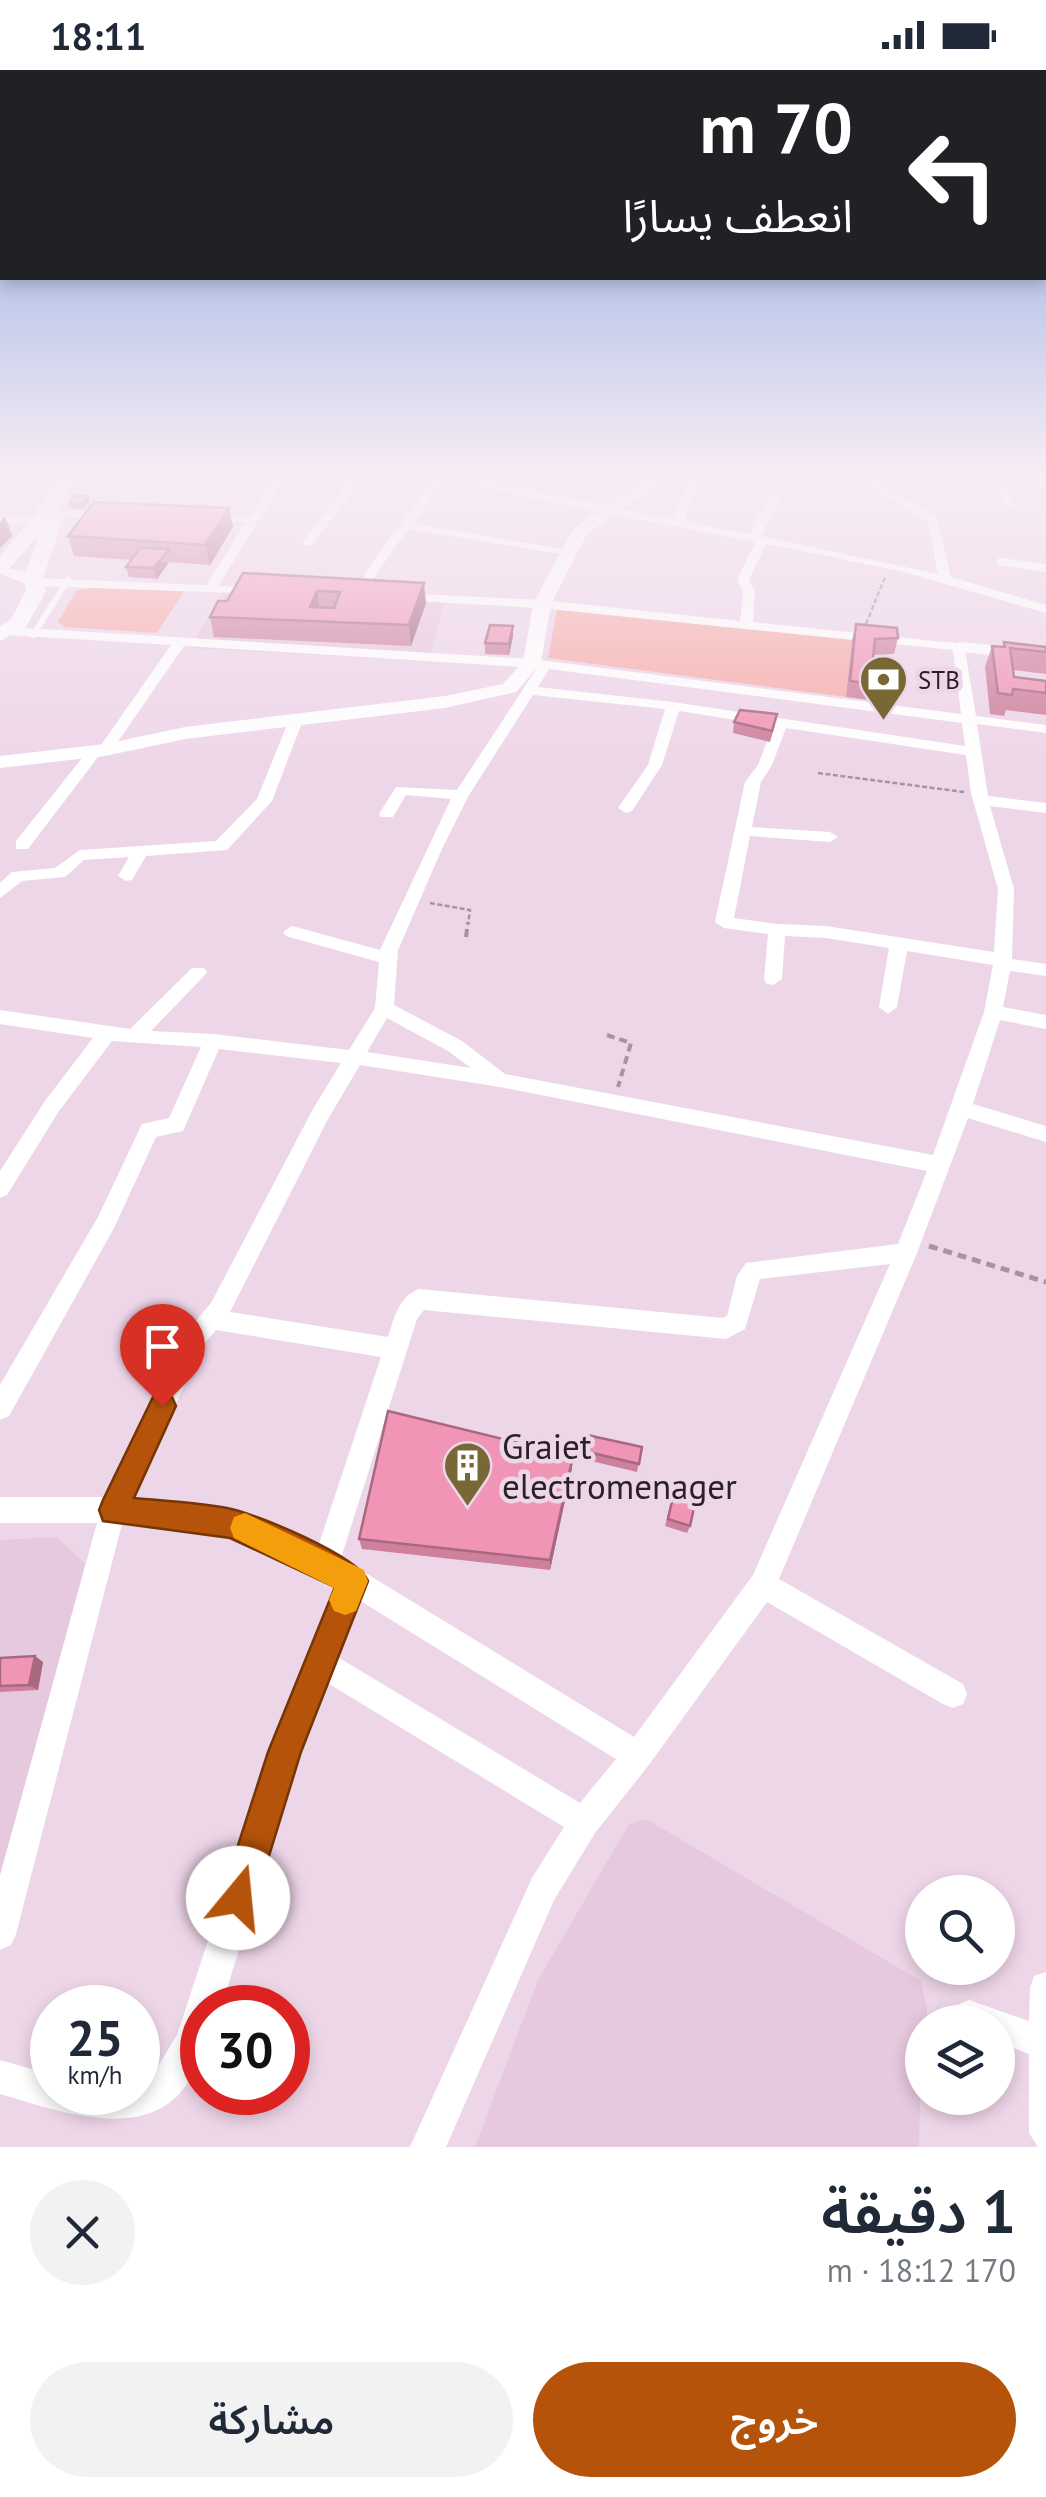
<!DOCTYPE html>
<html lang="ar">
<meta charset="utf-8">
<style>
body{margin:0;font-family:"PT Sans","Noto Sans Arabic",sans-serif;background:#f2f2f3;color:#1f2937;direction:rtl;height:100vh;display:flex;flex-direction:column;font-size:38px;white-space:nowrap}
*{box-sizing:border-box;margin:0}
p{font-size:32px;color:#747a83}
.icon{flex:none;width:55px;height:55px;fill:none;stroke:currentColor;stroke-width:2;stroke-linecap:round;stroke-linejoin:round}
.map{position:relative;height:2077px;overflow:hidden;direction:ltr}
.sheet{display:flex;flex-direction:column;background:#fff;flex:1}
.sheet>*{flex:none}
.hud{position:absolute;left:0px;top:0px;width:1048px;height:210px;box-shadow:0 5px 15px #0003;direction:rtl;background:#202124;color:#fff;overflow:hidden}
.controls{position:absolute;left:905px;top:1805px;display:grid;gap:20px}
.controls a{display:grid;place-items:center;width:110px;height:110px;border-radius:50%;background:#fff;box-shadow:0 5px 15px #0003;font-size:50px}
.speed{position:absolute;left:30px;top:1915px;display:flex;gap:20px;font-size:50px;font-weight:700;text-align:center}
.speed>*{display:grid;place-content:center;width:130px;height:130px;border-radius:50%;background:#fff;box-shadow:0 5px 15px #0003;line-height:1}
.speed small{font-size:25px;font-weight:400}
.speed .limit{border:15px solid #d22;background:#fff;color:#111}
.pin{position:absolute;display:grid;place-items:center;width:85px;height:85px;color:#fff;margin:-102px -42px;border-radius:50% 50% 50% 0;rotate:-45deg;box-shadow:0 0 10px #0007}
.pin .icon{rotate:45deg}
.me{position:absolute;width:110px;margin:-55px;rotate:17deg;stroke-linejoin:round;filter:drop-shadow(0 0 8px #0008)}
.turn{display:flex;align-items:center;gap:35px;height:210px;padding:0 30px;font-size:45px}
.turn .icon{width:130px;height:130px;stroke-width:2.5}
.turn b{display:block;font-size:70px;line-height:85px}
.round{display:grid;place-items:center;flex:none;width:105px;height:105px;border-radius:52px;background:#f2f2f3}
.head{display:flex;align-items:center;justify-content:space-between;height:170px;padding:0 30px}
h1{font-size:60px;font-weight:600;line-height:75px}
.action{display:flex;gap:20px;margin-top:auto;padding:20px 30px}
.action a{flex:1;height:115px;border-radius:60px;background:#b45309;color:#fff;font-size:40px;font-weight:600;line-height:115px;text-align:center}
.action a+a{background:#f2f2f3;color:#1f2937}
.status{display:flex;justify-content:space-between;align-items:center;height:70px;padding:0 50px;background:#fff;direction:ltr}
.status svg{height:28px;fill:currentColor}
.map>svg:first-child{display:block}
</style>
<div class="status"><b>18:11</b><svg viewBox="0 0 49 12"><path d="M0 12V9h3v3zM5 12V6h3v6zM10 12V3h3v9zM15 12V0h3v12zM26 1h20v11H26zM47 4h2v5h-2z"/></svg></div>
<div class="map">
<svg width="1046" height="2077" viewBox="0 0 1046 2077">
<rect width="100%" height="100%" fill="#eed6e9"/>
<path fill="#e6c8df" d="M226,516L447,526L428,591L190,578Z
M57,1467L85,1494L0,1810V1470Z
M646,1749L921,1911L927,1939V1952H922L919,2077H475L538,1910L629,1754Z"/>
<path fill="#f7aca9" d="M91,517L184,521L157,563L65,557L58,552L76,521Z
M557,540L852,570L846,627L548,588Z"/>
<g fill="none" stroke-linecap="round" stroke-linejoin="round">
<path stroke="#a694a2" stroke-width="2.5" stroke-dasharray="5 2.5" stroke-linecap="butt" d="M617,411L620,407
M866,554L885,507
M818,703L964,722
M430,833L470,840L468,855"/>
<path stroke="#a694a2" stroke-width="4" stroke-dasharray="8 5" stroke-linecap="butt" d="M466,867L468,852
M607,965L631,973L618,1017"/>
<path stroke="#a694a2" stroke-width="5" stroke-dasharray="9 6" stroke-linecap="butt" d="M929,1176L1046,1212"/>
<path stroke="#fff" stroke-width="6" d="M33,565L68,510"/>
<path fill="#fff" fill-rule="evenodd" d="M265,407H334L329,410H284L218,516L261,517L265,518V524L36,516L30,512L36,508L206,515L246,452L208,451L202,448L208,445L251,446L273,410Z
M348,407H358L350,427L311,475H303V471L339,426Z
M435,407H446L413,453L573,481L567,485L408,459L372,510H364V504Z
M450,407H469L674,450L688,407H698L685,452L750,464L770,425L776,422L782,425L761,466L938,504L928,452L855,407H868L937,448L951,507L1046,535V543L900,501L766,474L749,510L755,522L753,552L964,574L976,646L1046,655V663L977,654L988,726L1046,733V743L990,736L1014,819L1012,889L1046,894V906L1010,901L1003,937L1046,945V959L1000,950L973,1034L1046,1056V1072L968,1048L917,1183L779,1509L963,1614L967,1624L963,1634L953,1638L943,1634L767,1532L648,1696L595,1763L554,1830L446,2077H410L532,1808L564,1757L326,1612L300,1682L221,1938H202C202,1952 205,1970 202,1985C200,1996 191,2009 184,2018C142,2074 53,2039 0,2024V1990L52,2005V2022H138V2011L155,2001L177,1965L270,1682L337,1516L317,1503L231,1466L122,1454L16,1864L11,1875L0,1880V1805L97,1453H0V1427H106L187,1261L211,1233L313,1039L341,993L219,979L183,1061L156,1067L114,1158L9,1346L0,1350V1315L98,1147L142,1054L169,1048L201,977L112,971L59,1041L7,1125L0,1128V1101L45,1031L93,968L0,954V940L130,959L192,898H204L207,902L204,906L151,961L213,964L349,980L375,938L379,892L286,866L283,862L292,856L380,880L451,729L406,725L393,747H381L379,744L396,717L457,720L537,598L184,576L110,683H101L28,779H16V771L90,678H99L171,575L9,565L2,561L9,557L532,589L961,644L953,580L542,538L396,530L394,527L400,523L542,530L740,551L743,522L737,510L755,472L529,428ZM549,599L962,653L965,676L673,632L538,617ZM533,625L665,639L648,695L618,738L626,743L632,741L662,695L679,641L773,656L758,695L745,712L715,852L724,858L768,864L764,909L767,914L773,915L782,909L785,866L826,868L889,878L879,937L888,944L897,937L907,881L993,895L984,942L933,1085L505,1004L462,971L394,935L398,880L442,779L469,725ZM786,658L966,685L971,723L998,819L994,882L826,856L777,854L734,848L750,766L830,772L838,767L830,762L752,757L761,712L772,695ZM387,948L448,981L471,998L367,982ZM360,995L500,1017L927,1101L898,1174L746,1193L737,1206L727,1246L723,1248L419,1219C399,1226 394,1248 388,1267L230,1242L328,1049ZM890,1194L753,1505L634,1667L341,1488L417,1249L424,1240L726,1269L745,1259L760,1209ZM216,1260L381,1287L318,1477L231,1440L132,1429L203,1275ZM359,1530L616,1689L580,1733L336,1586Z
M992,407H1002L1013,437H1005Z
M56,441L109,442L115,445L109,448L52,446V442Z
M0,447H41L47,450L41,453H0Z
M1001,488L1046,494V502L997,495V489Z
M296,646L303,650L272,731L227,780L146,786L132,810L126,811L118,806L129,787L84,790L65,807L22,811L0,828V813L12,802L55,798L80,780L216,771L257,729L289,650Z
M1046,1902V2077H1038L1029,2063V1984L998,1972V1952H955L952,1947L957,1935L969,1930L1029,1951L1030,1918L1034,1906Z"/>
<path fill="#fff" fill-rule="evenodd" d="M651,407H668L587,464L551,534L541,593L516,622L445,638L185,669L105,686L0,698V686L105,674L185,657L445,626L503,614L523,592L533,534L574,458Z
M959,572L1046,579V591L953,581L950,577Z"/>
<path fill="#fff" fill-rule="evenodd" d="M58,407H76L55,443L63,448L43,509L46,521L26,557L0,571V556L11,549L26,521L24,513L0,504V486L33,447ZM39,464L26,501L9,499Z"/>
</g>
<path fill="#ce809c" d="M88,426L89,431L83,439H70L69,434Z
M233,457L210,495L169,492L157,509L129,507L126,497L131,490L74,486L68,466Z
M243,503L426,533L411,576L214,567L210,547L227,531Z
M856,554L898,568L894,584L873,585L872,598L894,617L890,633L846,627L852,570Z
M513,566L509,585L485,584V573Z
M1004,572L1046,577V604L1013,600L1014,607L1046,611V645L1006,640L1004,646L990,644L985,597L992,576L1002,577Z
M734,652L775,655L770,672L733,663Z
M587,1365L642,1377L637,1402L583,1389Z
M572,1398L550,1500L362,1479L359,1469Z
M677,1409L690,1456L687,1463L665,1456Z
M0,1588L43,1592L38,1620L0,1622Z"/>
<path fill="#a8687f" d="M88,426L89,431L83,439L82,434Z
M229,438L233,457L210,495L205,475Z
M5,446L12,466L0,478V452Z
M159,492H169L157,509L154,498Z
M424,513L426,533L411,576L409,555Z
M317,521L320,542L310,537Z
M513,556V566L509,585V574Z
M573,1386L572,1398L550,1500V1490Z
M35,1586L43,1592L38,1620L29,1615Z"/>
<path fill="#f095b5" stroke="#a8687f" stroke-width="2.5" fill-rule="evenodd" d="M74,426H88L82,434H69Z
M94,432L229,438L205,475L68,466Z
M140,478L169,479L154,498L126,497Z
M243,503L424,513L409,555L210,547L218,531H227ZM317,521L340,522L334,538L310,537Z
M856,554L897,558L898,568L875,569L872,598L896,605L894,617L850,611Z
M490,555L513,556L509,574L485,573Z
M1004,572L1046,577V582L1010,578L1014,607L1046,611V623L1013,619L1012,625L998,623L992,576L1005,577Z
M740,640L777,644L772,661L734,652Z
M388,1341L573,1386L550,1490L359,1469Z
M587,1365L642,1377L639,1394L584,1381Z
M677,1409L699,1415L690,1456L668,1449Z
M35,1586L29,1615L0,1616V1588Z"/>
<linearGradient id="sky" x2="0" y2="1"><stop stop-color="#7f9ddb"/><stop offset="0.58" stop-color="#f7edf5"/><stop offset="1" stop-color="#f7edf5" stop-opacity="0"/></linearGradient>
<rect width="1046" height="698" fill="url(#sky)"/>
<path fill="#b45309" stroke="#753606" stroke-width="2.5" d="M162,1323L172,1327L176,1336L134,1428C165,1431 196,1432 227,1438C255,1443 358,1486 368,1511L301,1682L256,1828L251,1841L238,1846L226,1841L221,1828L268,1682L335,1517L230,1468L103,1451L99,1440L103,1430L153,1327Z"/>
<path fill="#f59e0b" d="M245,1443L364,1500L368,1511L356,1541L345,1545L334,1541L329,1530L334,1518L234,1468L230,1458L234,1447Z"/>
<defs>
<symbol id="bank-pin" viewBox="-11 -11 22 30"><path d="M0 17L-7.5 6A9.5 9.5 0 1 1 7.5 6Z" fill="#786836" stroke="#eed6e9"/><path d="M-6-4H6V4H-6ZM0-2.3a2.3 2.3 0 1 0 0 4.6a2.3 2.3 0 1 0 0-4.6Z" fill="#fff"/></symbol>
<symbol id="building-pin" viewBox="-11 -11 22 30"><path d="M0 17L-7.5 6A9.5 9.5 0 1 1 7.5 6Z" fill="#786836" stroke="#eed6e9"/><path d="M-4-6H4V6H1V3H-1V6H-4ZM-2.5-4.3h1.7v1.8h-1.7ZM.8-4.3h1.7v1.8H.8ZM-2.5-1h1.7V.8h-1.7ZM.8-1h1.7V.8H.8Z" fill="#fff"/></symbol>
</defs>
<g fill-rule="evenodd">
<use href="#bank-pin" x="856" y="582" width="55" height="75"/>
<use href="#building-pin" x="440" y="1368" width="55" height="75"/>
</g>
<g text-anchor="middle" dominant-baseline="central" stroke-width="9" stroke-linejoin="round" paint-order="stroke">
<g font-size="25" fill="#2a2128" stroke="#eed6e9" text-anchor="start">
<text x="918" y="610">STB</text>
</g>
<g font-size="35" fill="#2a2128" stroke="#eed6e9" text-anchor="start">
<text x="502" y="1376">Graiet<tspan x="502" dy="40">electromenager</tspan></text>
</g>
</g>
</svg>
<div class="controls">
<a><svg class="icon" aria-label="search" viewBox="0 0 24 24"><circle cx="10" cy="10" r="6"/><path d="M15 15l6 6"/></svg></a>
<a><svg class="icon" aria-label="layers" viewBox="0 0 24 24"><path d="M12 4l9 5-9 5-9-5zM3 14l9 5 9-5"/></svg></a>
</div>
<div class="speed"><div>25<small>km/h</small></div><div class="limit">30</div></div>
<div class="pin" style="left:162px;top:1336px;background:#d93025"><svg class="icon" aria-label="arrive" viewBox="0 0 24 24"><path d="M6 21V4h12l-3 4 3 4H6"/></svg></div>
<svg class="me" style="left:238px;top:1828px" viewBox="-20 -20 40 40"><circle r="19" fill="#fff"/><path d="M0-13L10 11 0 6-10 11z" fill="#b45309"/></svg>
<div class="hud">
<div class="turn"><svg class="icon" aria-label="left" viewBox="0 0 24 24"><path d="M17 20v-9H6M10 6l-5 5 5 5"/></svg><div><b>70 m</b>انعطف يسارًا</div></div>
</div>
</div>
<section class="sheet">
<div class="head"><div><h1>1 دقيقة</h1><p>170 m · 18:12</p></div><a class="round"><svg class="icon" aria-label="close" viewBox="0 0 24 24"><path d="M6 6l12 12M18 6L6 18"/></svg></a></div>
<div class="action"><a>خروج</a><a>مشاركة</a></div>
</section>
